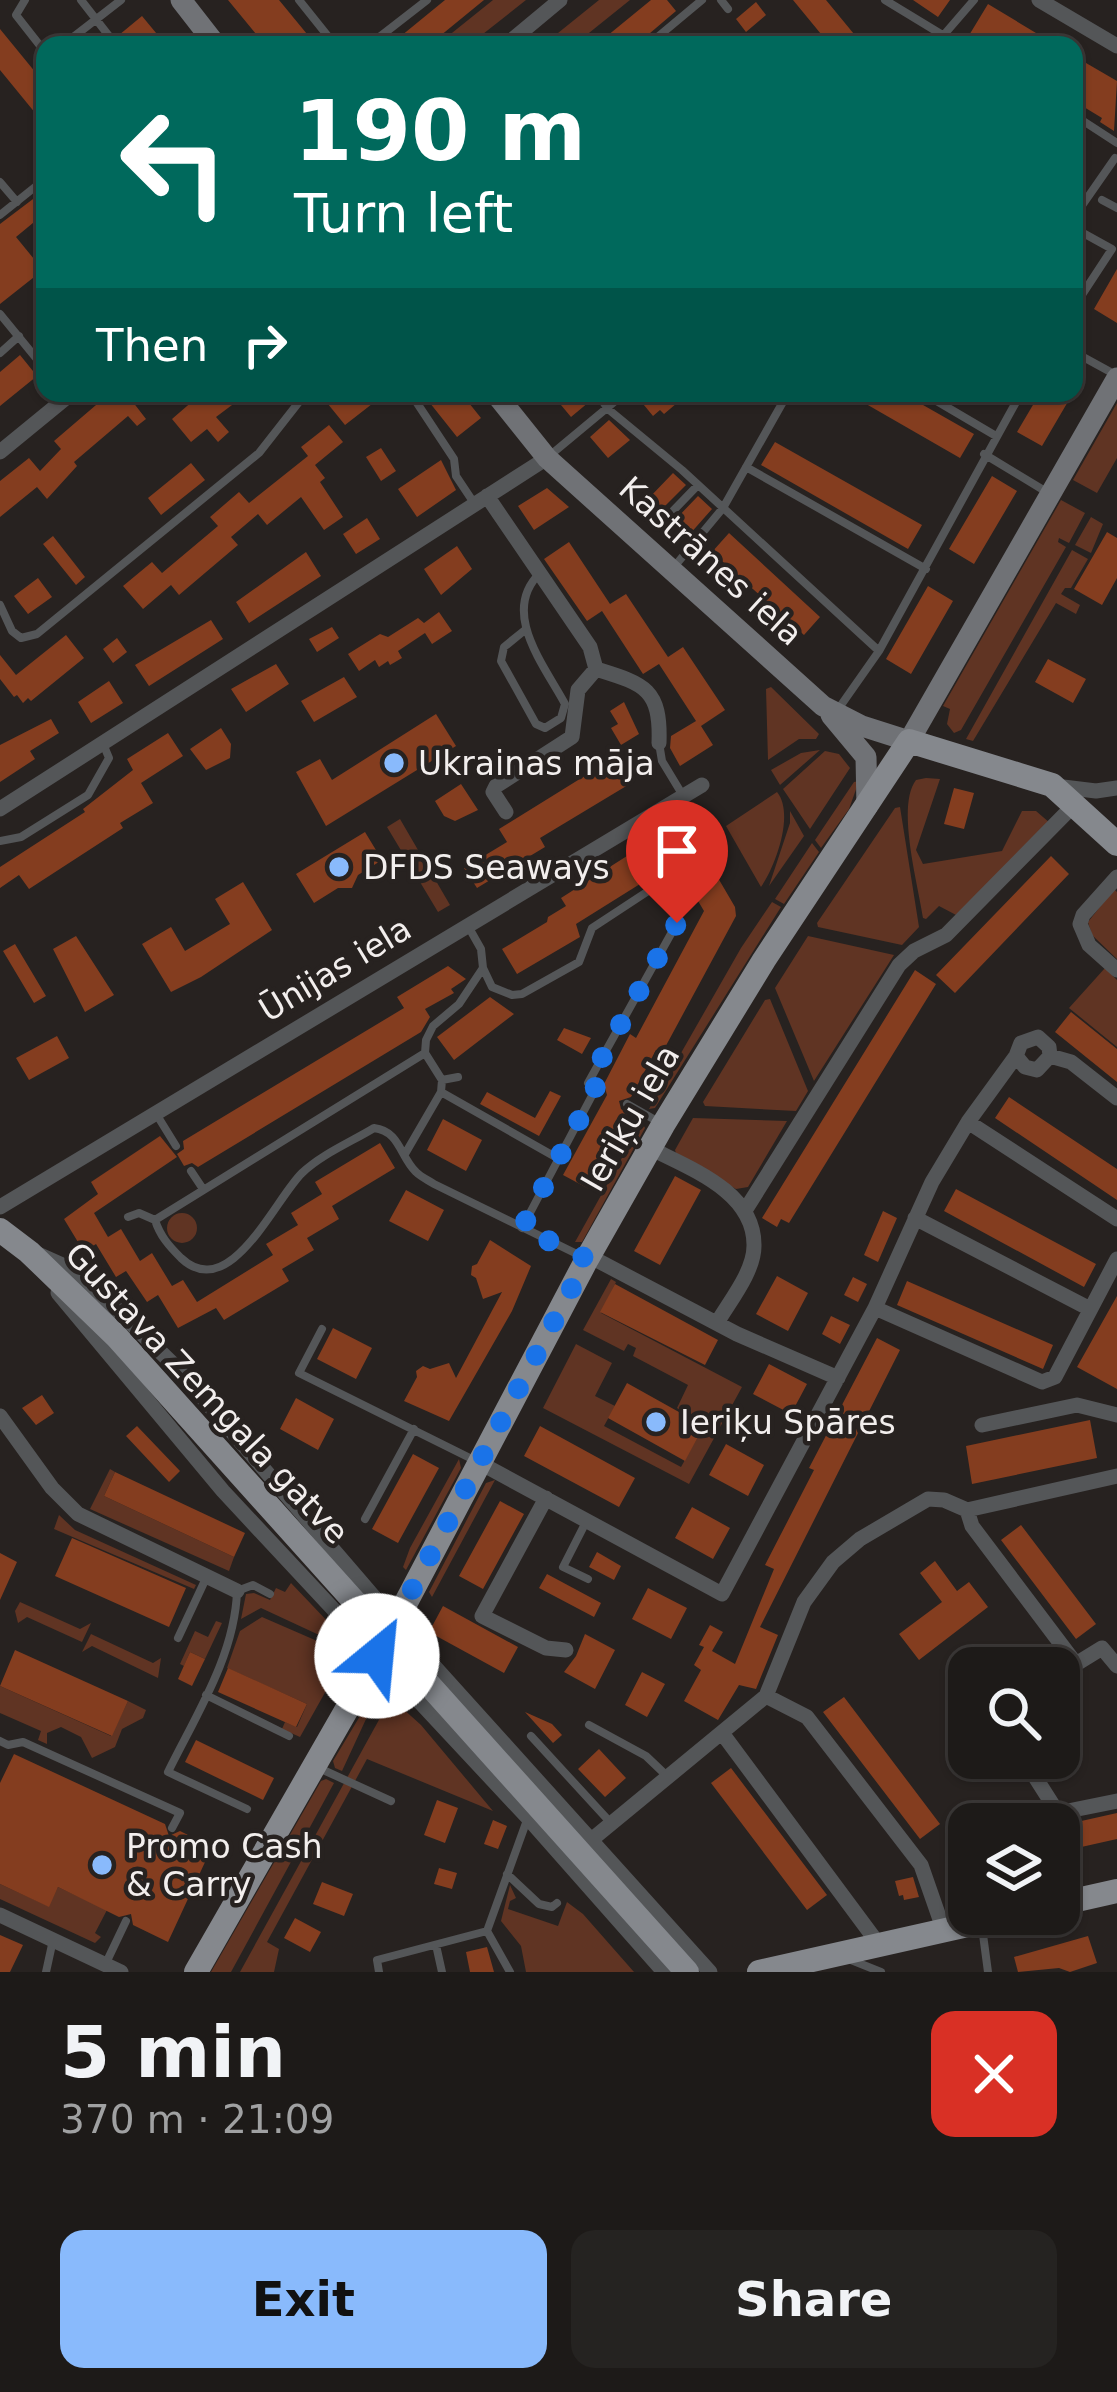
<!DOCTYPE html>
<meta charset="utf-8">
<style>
body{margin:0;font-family:"DejaVu Sans",sans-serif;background:#252321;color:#f1f3f6;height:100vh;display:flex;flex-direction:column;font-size:45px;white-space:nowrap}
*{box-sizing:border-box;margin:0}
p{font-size:39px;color:#a0a1a2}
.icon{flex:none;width:66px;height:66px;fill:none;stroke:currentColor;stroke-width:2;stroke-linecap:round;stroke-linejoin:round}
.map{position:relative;height:1972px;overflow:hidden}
.sheet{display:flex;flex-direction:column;background:#1d1a18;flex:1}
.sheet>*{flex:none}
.hud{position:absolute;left:36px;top:36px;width:1047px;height:366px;border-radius:24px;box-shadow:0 3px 9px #0004,0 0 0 3px #3b3837;background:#00695c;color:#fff;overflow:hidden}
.fabs{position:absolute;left:948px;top:1647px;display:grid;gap:24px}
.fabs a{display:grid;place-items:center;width:132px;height:132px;border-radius:24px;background:#1d1a18;box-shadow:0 3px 9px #0004,0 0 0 3px #3b3837;font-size:60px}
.pin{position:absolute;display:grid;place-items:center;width:102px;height:102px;color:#fff;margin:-123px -51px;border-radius:50% 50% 50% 0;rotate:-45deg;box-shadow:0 0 12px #0007}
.pin .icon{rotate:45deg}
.me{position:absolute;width:132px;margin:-66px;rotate:28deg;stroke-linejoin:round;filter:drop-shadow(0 0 9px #0008)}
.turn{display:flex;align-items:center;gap:42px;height:252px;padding:0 60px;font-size:54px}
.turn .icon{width:156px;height:156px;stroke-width:2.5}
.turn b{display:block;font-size:84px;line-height:102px}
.then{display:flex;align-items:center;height:114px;padding:0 60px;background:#0003;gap:24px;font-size:45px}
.round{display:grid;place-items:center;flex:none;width:126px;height:126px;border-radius:24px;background:#252321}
.head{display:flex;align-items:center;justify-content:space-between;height:204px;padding:0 60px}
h1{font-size:72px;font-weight:700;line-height:90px}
.button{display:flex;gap:24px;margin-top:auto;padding:24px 60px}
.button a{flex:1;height:138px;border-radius:24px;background:#89bafc;color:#111;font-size:48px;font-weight:700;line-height:138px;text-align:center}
.button a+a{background:#252321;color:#f1f3f6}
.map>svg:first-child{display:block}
</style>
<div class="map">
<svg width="1117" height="1972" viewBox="0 0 1117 1972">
<rect width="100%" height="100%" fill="#272220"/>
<path fill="#603423" d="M493,0H526L469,45H437Z
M599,0H630L574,45H567L558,33Z
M1117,403V458L1097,493L1073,480Z
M1061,500L1085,513L1069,543L1059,538L1058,542L1066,547L961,730L954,733L947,724L950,709L943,706Z
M1091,517L1103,524L1091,553L1075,545Z
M1072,550L1088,559L1071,588H1065L1061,594L1080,605L1076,614L1056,603L973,741L966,739Z
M771,687L819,734L816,739H799L768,760L766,689Z
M820,750L780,785L771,770L801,753Z
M825,751L839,754L850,768L810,829L783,789Z
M926,778L940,779L916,850L923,864L1002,851L1022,811H1036L1050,823L958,916L939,906L926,919L923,918C918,884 896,806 916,780Z
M859,781L849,809L821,848L815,840L854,782Z
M777,792C795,814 775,867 761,887L726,826Z
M900,807L919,927L902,945L818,927L817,923L895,808Z
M790,811L804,836L769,886L790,823Z
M400,819L450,905L438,912L387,827Z
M812,843L819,852L784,904L775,899Z
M1114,889L1117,892V959L1092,935L1088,922Z
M772,902L781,907L655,1108L649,1109L741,948Z
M808,936L894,955L814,1081L775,988Z
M1105,968L1117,980V1047L1069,1008Z
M770,999L808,1091L796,1111L705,1106L703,1102L765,1000Z
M693,1118L787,1121L748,1187L736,1189L677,1156L675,1150Z
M642,1122L645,1128L582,1242H575Z
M167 1228a15 15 0 1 1 30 0a15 15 0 1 1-30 0Z
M611,1279L616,1282L601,1313L742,1387L689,1484L543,1408L576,1344L612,1363L595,1396L615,1406L604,1426L681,1467L704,1426L677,1408L688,1385L633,1356L636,1348L628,1344L624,1351L583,1330Z
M459,1459L461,1468L406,1570L403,1567L410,1548Z
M110,1469L115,1472L104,1496L234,1557L229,1571L90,1509Z
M495,1480L432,1597L429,1592L486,1483Z
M59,1515L75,1530L196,1585L194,1589L54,1529Z
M291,1583L331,1625L332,1641L261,1608L241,1619L246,1594L254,1593L270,1600L276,1588L285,1592Z
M20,1602L80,1629L91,1623L82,1642L27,1617L18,1623L15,1611Z
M262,1617L331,1647L327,1689L300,1737L282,1729L285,1722L297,1727L307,1704L227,1668L240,1631Z
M216,1621L222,1623L205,1659L190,1652L184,1666L180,1664L195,1631L208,1637Z
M91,1634L153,1663L161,1658L158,1678L92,1646L82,1652Z
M0,1686L111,1736L128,1701L146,1710L143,1718L122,1729L115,1747L92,1758L81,1737L61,1727L47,1733V1744L38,1740L41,1731L0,1713Z
M391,1698L421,1725L493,1811L367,1759L267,1942L279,1949L274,1972H240Z
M369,1701L373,1704L342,1771L335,1768L333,1761Z
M326,1779L334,1783L231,1972H211L321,1781Z
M0,1884L48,1906L58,1887L107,1910L95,1933L101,1937L95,1943L0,1899Z
M510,1885L516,1898L510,1901L508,1909L558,1926L567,1902L583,1914L634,1972H526L521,1946L501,1921Z"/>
<path fill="#843d1f" d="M228,0H279L316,45H265Z
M445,0H484L429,45H390Z
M651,0H667L676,11L636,45H596Z
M793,0H826L863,45H830Z
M913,0H950L938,17Z
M756,2L766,15L746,32L736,19Z
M988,4L1056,45H980L968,37Z
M142,16L166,45H128L119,35Z
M0,29L45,84V125L0,70Z
M1074,56L1117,81L1114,131L1100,122L1102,118L1074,101Z
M33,199L45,213L16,237L43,270L0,304V224Z
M1117,269V323L1094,309Z
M20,355L37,376L0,406V372Z
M110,393H126L146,419L137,426L128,416L74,462L77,466L47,499L37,487L0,517V481L29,458L40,471L61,449L54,441Z
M202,393H248L216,417L229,432L218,442L207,429L191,442L172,419Z
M319,393H363L372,404L345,425Z
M422,393H461L481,418L457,437Z
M551,393H582L589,402L571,417Z
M634,393H689L664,414L660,410L653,416Z
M847,393H902L974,434L960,458Z
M1040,393H1073L1042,446L1017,432Z
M609,420L630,440L608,458L590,437Z
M329,425L343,442L315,465L325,478L320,482L343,517L324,530L301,497L267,525L258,514L231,537L238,545L179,595L171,585L143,609L123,586L152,562L162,573L218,526L210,517L239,492L249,503L308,456L301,447Z
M775,442L922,525L908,549L761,465Z
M381,448L396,471L381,481L366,457Z
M441,460L456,490L417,517L398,489Z
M191,463L205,480L161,515L148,498Z
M673,473L686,485L661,510L648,499Z
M992,476L1017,491L974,564L949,549Z
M547,488L569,507L534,530L518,506Z
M698,496L712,509L689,535L674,521Z
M367,518L380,539L356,554L343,534Z
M1107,532L1117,538V578L1102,605L1074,589Z
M729,533L820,617L804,635L712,552Z
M53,536L85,577L76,585L43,544Z
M569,542L610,604L626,594L668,657L683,647L725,710L701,726L713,745L680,766L670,748L671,736L696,721L659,664L643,674L602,611L587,621L544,559Z
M457,546L472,569L441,595L424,569Z
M306,552L321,576L249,623L236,602Z
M38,578L52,597L28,614L14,596Z
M928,586L953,601L911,674L886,659Z
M439,612L452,631L432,644L425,633L398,651L402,658L390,665L388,661L379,667L375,660L359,671L348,654L380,634L388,637L418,618L424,623Z
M211,620L223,639L149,686L135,665Z
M332,627L339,638L317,652L309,639Z
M66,635L84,658L31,701L28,698L23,703L17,695L14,697L0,679V655L16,675Z
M117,638L127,652L113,663L103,649Z
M1048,659L1086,679L1073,703L1035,682Z
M276,664L289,684L246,712L231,689Z
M344,677L357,697L314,722L301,701Z
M109,681L123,703L91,723L78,702Z
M624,702L639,734L621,745L611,728L618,724L610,711Z
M436,714L456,746L326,826L296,772L320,759L332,780Z
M51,719L59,733L30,751L35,759L0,782V745Z
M221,728L231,744L230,758L206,770L190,749Z
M168,733L183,756L141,783L153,803L120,823L123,828L29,889L19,875L0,888V867L85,812L83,809L133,770L127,759Z
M612,759L628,785L540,838L545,847L477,888L464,868L507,842L499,829Z
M461,784L478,810L455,821L444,816L435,801Z
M954,788L974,793L964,829L944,824Z
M674,826L680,836L690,830L735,907L736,916L662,1053L656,1050L631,1097L619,1101L621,1109L628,1114L589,1189L563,1175L607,1095L604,1084L630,1034L636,1038L704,911L673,859L646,875L648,879L576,924L580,937L517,974L502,949L547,922L548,917L566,906L561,898Z
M365,832L382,860L358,875L352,888H338L314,903L296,874Z
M1051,856L1069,874L955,993L936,975Z
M243,882L272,930L201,977L171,992L142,944L171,927L185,951L230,924L215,899Z
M76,936L114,995L85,1012L53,949Z
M15,944L46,996L34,1003L3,951Z
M448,966L466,979L451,989L454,993L425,1009L430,1017L421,1032L198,1167L192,1163L184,1166L177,1154L184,1149L183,1141L404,1008L397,997Z
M915,970L936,984L789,1223L781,1219L777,1227L762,1218Z
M490,997L514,1014L454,1060L437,1037Z
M1071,1012L1117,1049V1082L1055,1032Z
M564,1028L591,1038L582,1054L557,1040Z
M57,1036L69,1058L29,1080L16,1058Z
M550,1091L561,1096L539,1136L480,1104L487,1092L535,1118Z
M1009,1097L1117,1169V1200L995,1118Z
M443,1119L482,1140L466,1171L427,1150Z
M160,1136L177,1157L94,1213L108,1237L121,1229L140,1261L152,1253L172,1286L183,1280L197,1302L273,1255L266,1244L298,1225L291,1213L322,1194L315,1182L380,1143L395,1168L332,1206L339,1219L307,1238L314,1250L282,1269L289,1281L224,1320L216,1308L178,1328L158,1295L147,1302L126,1271L116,1277L96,1244L84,1252L64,1219L98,1194L91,1182Z
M675,1176L701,1190L660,1265L634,1251Z
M956,1189L1096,1264L1084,1287L944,1211Z
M406,1190L444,1210L428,1241L389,1221Z
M883,1211L897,1218L878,1262L864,1255Z
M490,1240L531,1266L512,1311L449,1421L404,1401L417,1377L416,1371L423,1366L430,1369L449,1363L456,1378L502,1292L483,1299L476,1278L471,1275L472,1266L477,1264Z
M777,1276L808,1293L788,1331L756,1314Z
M853,1277L867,1284L858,1302L844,1295Z
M907,1281L1053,1345L1043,1369L897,1305Z
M615,1284L718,1340L705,1365L600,1312Z
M1117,1296V1389L1077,1367Z
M831,1316L850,1325L840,1344L822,1334Z
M333,1328L372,1348L356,1379L317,1359Z
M877,1338L900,1350L760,1627L778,1635L756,1689L739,1685L718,1720L684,1701L701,1670L694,1665L704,1647L699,1645L710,1625L723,1632L712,1651L735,1664L774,1569L765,1565L814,1470L809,1468Z
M769,1364L807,1384L791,1414L753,1394Z
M627,1383L704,1426L685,1461L608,1418Z
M42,1395L54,1413L36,1425L22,1408Z
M296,1398L334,1419L318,1450L280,1429Z
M1090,1420L1097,1458L972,1484L966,1446Z
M137,1426L180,1471L169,1482L126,1436Z
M540,1426L635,1478L619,1507L524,1456Z
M726,1444L764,1465L748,1496L709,1475Z
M413,1454L439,1468L398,1543L372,1529Z
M115,1472L245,1533L234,1557L104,1496Z
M500,1501L524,1514L483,1589L459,1576Z
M692,1507L730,1528L713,1559L675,1538Z
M1021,1525L1096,1624L1076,1639L1001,1540Z
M72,1538L186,1588L169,1627L55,1576Z
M597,1552L621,1566L614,1580L589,1567Z
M0,1553L17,1562L0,1600Z
M935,1561L957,1591L969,1582L988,1607L919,1660L899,1634L942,1602L920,1573Z
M547,1574L601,1603L594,1617L539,1588Z
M648,1588L687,1608L671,1639L632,1619Z
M443,1606L518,1647L504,1673L429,1632Z
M585,1634L615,1650L595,1689L564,1672L576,1656Z
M15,1650L128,1701L112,1736L0,1686Z
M190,1652L205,1659L192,1686L178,1679Z
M228,1668L307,1704L296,1727L218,1692Z
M642,1672L665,1684L647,1717L625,1705Z
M844,1697L940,1824L920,1839L823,1712Z
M525,1712L552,1724L562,1735L553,1743Z
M196,1740L274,1778L263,1800L185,1762Z
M599,1749L626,1778L605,1797L578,1769Z
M14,1754L165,1824L169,1836L180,1831L212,1847L168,1942L133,1925L131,1914L119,1917L58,1887L49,1907L0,1884V1783Z
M731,1768L827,1895L807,1910L711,1783Z
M437,1800L458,1808L445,1843L424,1835Z
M1117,1813V1839L1059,1852V1826Z
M493,1820L507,1826L498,1849L484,1844Z
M439,1868L457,1873L452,1889L434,1884Z
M913,1877L919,1897L904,1900L903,1895L899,1896L895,1881Z
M322,1882L353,1894L344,1916L313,1904Z
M295,1918L321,1932L310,1952L284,1938Z
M0,1935L23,1945L10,1972H0Z
M1088,1936L1097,1963L1070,1972L1059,1968L1018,1972L1014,1957Z
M487,1947L494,1972H470L466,1952Z"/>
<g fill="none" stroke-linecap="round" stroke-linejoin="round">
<path stroke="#545658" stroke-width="8" d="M25,0L16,15L45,52
M81,0L116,45
M299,0L335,45
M721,0L728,9
M885,0L959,45
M63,45L121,0
M376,45L373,42L427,0
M648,45L702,0
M922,45L940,38
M945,45L942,37L974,0
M1074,115L1117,143
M1074,117L1079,144
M0,182L17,202
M1102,200L1117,208
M0,215L45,179
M1074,217L1115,158
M1074,228L1112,249L1074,307
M0,314L45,369
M1074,352L1116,375
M0,353L19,336
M597,393L608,409L682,470L879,651
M923,393L996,436
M415,400L454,459L456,476L474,503
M984,454L1050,494
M548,457L625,393
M746,467L926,569
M669,515L698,485
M674,567L723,508L788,393
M0,605L12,631L21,638L37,634L259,453L306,393
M525,630L504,647L501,661L536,724L545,728L561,718L565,704C544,665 500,612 540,573
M839,708L879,651L1021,393
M659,743L662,761L682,794
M0,841L21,837L88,795L109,758L104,746
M483,968L492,987L512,995L522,994L579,962L592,928L665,880L674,895L677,923L588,1083L600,1091
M425,1053L155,1220C160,1236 169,1246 181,1258C230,1304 275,1199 302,1173C322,1154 351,1142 374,1128C400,1131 400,1157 416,1172C421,1177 428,1180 434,1184L581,1256
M442,1080L458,1077
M441,1092L559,1159
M627,1104L657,1121
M155,1112L176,1146
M405,1154L441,1092L442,1080L425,1053L426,1040L433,1026L459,1004L483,968L481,949L468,926
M191,1171L203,1189
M128,1217L139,1213L155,1220
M522,1228L596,1088
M322,1329L299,1373L478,1462
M365,1519L414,1429
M586,1522L563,1567L588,1579
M178,1638L208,1574
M206,1695L289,1736
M589,1725L646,1756L668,1777
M531,1736L610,1822
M0,1741L8,1745L23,1742L180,1813L172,1828
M321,1769L391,1801
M247,1809L168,1772C196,1715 235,1655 237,1591L253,1585L270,1594
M1003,1824L1029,1819
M969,1842V1859
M507,1874L539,1904L552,1907L557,1903
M982,1927L988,1972
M487,1931L527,1820
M436,1945L442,1972
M851,1960L881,1972
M106,1963L126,1921
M46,1972L53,1940
M379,1972L377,1960L487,1931L510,1972"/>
<path stroke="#545658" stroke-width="15" d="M1039,0L1117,46
M506,45L560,0
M0,452L72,393
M487,496L590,647L596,669C644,684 661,688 659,743
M1055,786L1096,791L1117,788
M0,809L547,458
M506,812L493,792L496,786L572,737L578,690L596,669
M1117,877L1083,915L1080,924L1089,945L1117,970
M1050,1056L1071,1062L1117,1098
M968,1122L1117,1219
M650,1148C691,1169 755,1192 754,1246C754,1272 729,1302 717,1323
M0,1207L702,785
M746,1209L899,965L914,951L946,935L1075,804
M915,1218L1090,1309
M38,1254L67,1267L107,1300L178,1369L416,1646L710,1972
M589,1256L737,1334L838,1378
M58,1293L223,1491L528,1818L664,1972
M875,1308L1042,1382L1055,1377L1117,1259
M0,1416L52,1488L78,1514L237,1591
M982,1425L1077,1405L1117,1415
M480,1463L722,1594L875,1308L932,1182L968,1122L1016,1056L1021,1043L1038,1037L1049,1047L1050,1056L1037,1070L1025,1067L1016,1056
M546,1498L482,1616L546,1648L566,1650
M967,1510L972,1526L1076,1664L1102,1648L1117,1666
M1059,1677L1076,1664
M766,1696L807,1717L921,1865L944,1931
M722,1733L880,1946
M1023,1758L1058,1813L1117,1801
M590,1841L766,1696L804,1602L833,1562L860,1539L928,1499L944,1500L967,1510L1117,1476
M0,1915L121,1972"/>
<path stroke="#707276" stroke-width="21" d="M181,0L216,45
M495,393L547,458L823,706L862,726L909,741L1117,378
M831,715L866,757L867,807"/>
<path stroke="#85888d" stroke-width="24" d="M0,1230L29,1252L116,1336L687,1972
M1059,1904L1117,1891
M196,1972L382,1648L587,1259L663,1125L764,960L909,741L1052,785L1117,844
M759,1972L1017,1914"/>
</g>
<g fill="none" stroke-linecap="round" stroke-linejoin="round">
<path stroke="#1a73e8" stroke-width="21" stroke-dasharray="0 37.8" d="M377,1656L587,1259L522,1228L596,1088L588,1083L677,923"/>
</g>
<g fill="#89bafc" stroke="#272220" stroke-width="4.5">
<circle cx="394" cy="763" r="12"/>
<circle cx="339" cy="867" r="12"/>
<circle cx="656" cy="1422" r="12"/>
<circle cx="102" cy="1865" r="12"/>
</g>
<g text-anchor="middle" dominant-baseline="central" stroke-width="9" stroke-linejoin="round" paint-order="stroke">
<g font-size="33" fill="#f2eeed" stroke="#272220">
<text transform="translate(711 561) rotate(42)">Kastrānes iela</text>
<text transform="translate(335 969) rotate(-31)">Ūnijas iela</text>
<text transform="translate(630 1118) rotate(-60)">Ieriķu iela</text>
<text transform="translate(207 1393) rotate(47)">Gustava Zemgala gatve</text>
</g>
<g font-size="33" fill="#f2eeed" stroke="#272220" text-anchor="start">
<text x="418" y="763">Ukrainas māja</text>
<text x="363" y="867">DFDS Seaways</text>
<text x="680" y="1422">Ieriķu Spāres</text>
<text x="126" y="1846">Promo Cash<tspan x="126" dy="38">&amp; Carry</tspan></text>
</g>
</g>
</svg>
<div class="fabs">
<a><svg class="icon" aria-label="search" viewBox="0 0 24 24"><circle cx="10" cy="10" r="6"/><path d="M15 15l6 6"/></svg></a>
<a><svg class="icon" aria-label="layers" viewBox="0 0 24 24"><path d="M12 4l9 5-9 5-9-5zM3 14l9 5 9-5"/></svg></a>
</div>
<div class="pin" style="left:677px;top:923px;background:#d93025"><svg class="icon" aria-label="arrive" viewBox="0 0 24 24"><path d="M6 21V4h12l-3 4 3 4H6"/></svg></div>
<svg class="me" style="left:377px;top:1656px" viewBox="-20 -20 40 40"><circle r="19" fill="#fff"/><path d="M0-13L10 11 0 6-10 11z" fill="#1a73e8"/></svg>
<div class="hud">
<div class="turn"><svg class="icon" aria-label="left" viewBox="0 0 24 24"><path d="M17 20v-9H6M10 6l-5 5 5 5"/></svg><div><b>190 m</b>Turn left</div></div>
<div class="then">Then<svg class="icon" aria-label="right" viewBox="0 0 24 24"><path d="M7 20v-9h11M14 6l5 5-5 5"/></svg></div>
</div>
</div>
<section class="sheet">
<div class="head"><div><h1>5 min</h1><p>370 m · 21:09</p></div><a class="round" style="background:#d93025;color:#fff"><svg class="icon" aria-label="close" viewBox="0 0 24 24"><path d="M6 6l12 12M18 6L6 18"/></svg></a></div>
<div class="button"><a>Exit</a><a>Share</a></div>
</section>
